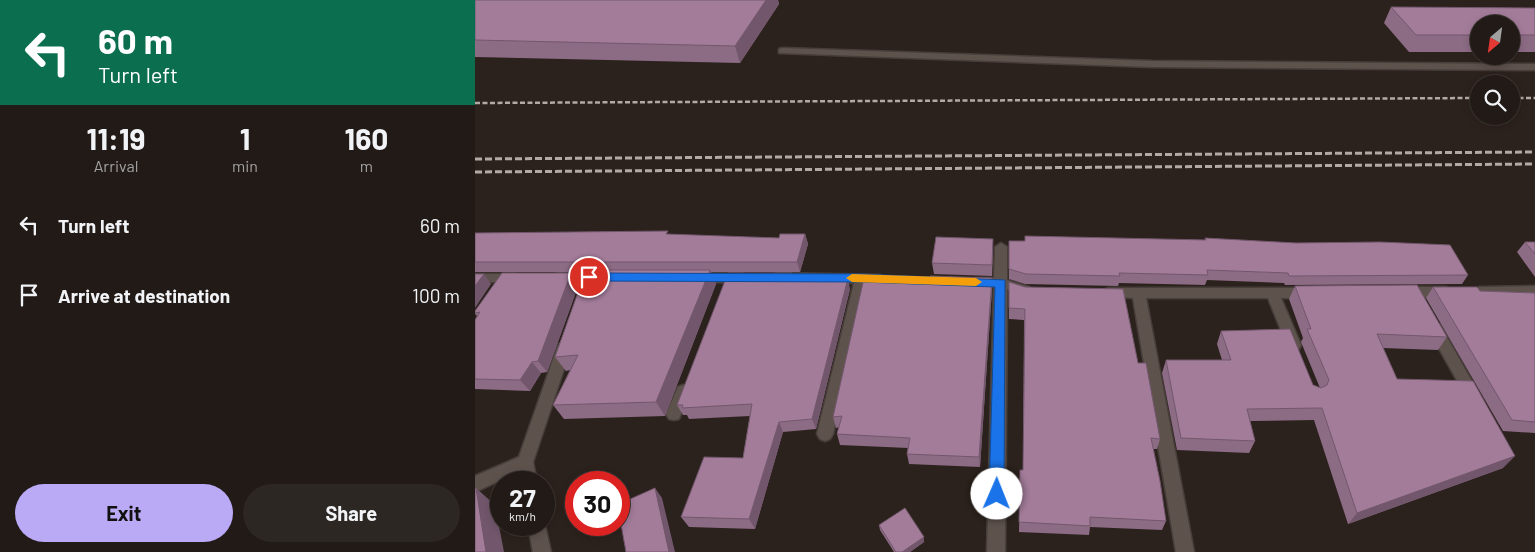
<!DOCTYPE html>
<style>
body{margin:0;font-family:Barlow,sans-serif;background:#2d2723;color:#f1f3f6;height:100vh;display:flex;flex-direction:column;font-size:19px;white-space:nowrap}
*{box-sizing:border-box;margin:0}
p{font-size:16px;color:#a2a1a1}
.icon{flex:none;width:28px;height:28px;fill:none;stroke:currentColor;stroke-width:2;stroke-linecap:round;stroke-linejoin:round}
.map{position:relative;flex:1;overflow:hidden}
.sheet{display:flex;flex-direction:column;background:#211a16;width:475px}
.sheet>*{flex:none}
.hud{background:#0b6e4f;color:#fff;overflow:hidden}
.needle{width:32px;rotate:209deg}
.fabs{position:absolute;left:995px;top:15px;display:grid;gap:10px}
.fabs a{display:grid;place-items:center;width:50px;height:50px;border-radius:50%;background:#211a16;box-shadow:0 2px 8px #0003,0 0 0 1px #3e3835;font-size:25px}
.speed{position:absolute;left:15px;top:471px;display:flex;gap:10px;font-size:25px;font-weight:700;text-align:center}
.speed>*{display:grid;place-content:center;width:65px;height:65px;border-radius:50%;background:#211a16;box-shadow:0 2px 8px #0003,0 0 0 1px #3e3835;line-height:1}
.speed small{font-size:12px;font-weight:400}
.speed .limit{border:8px solid #d22;background:#fff;color:#111}
.pin{position:absolute;display:grid;place-items:center;width:42px;height:42px;color:#fff;margin:-21px;border:2px solid #fff;border-radius:50%;box-shadow:0 1px 5px #0007}
.me{position:absolute;width:55px;margin:-28px;rotate:1deg;stroke-linejoin:round;filter:drop-shadow(0 0 4px #0008)}
.turn{display:flex;align-items:center;gap:18px;height:105px;padding:0 15px;font-size:22px}
.turn .icon{width:65px;height:65px;stroke-width:2.5}
.turn b{display:block;font-size:35px;line-height:42px}
.eta{display:flex;justify-content:space-evenly;align-items:center;height:85px;text-align:center}
.eta b{font-size:30px;font-weight:700;line-height:35px}
.primary-button{display:flex;gap:10px;margin-top:auto;padding:10px 15px}
.primary-button a{flex:1;height:58px;border-radius:30px;background:#baaaf6;color:#111;font-size:20px;font-weight:700;line-height:58px;text-align:center}
.primary-button a+a{background:#2d2723;color:#f1f3f6}
ul{padding:0;list-style:none}
li{display:flex;align-items:center;gap:15px;height:70px;padding:0 15px}
li div{flex:1}
li b{display:block;font-size:19px}
li em{font-style:normal}
main{display:flex;flex:1;min-height:0}
.map>svg:first-child{display:block}
</style>
<main>
<section class="sheet">
<div class="hud">
<div class="turn"><svg class="icon" aria-label="left" viewBox="0 0 24 24"><path d="M17 20v-9H6M10 6l-5 5 5 5"/></svg><div><b>60 m</b>Turn left</div></div>
</div>
<div class="eta">
<div><b>11:19</b><p>Arrival</p></div>
<div><b>1</b><p>min</p></div>
<div><b>160</b><p>m</p></div>
</div>
<ul>
<li><svg class="icon" aria-label="left" viewBox="0 0 24 24"><path d="M17 20v-9H6M10 6l-5 5 5 5"/></svg><div><b>Turn left</b></div><em>60 m</em></li>
<li><svg class="icon" aria-label="arrive" viewBox="0 0 24 24"><path d="M6 21V4h12l-3 4 3 4H6"/></svg><div><b>Arrive at destination</b></div><em>100 m</em></li>
</ul>
<div class="primary-button"><a>Exit</a><a>Share</a></div>
</section>
<div class="map">
<svg width="1060" height="552" viewBox="0 0 1060 552">
<rect width="100%" height="100%" fill="#2c221d"/>
<g fill="none" stroke-linecap="round" stroke-linejoin="round">
<defs>
<path id="lane" d="M89,343L94,344L96,348L58,462L62,482H46L44,472L0,492V476L44,457L82,348L84,344Z
M69,521L76,552H58L53,525H69Z"/>
<path id="street" d="M307,48L677,61L1060,64V70L677,67L304,53V49Z
M526,243L532,247V280L554,287L555,290L549,295L532,289L530,552H512L519,287L500,286L494,282L500,278H519L520,247Z
M82,273H125L131,277C126,284 81,284 76,277Z
M222,273H267L273,277C268,284 221,284 216,277Z
M302,273L405,275L411,279L405,283H391L358,434L355,439L350,441L345,439L342,434L379,283L302,281L296,277Z
M0,274H40L46,278L40,282H0Z
M1060,286V296L1004,297L998,292L1004,287Z
M929,287H971L977,292C973,299 927,299 923,292Z
M634,288H834L840,293L834,298H806L826,345L824,349L819,350L814,349L812,345L793,298H671L719,552H701L658,298L629,296L628,293L629,290Z
M960,324L965,325L1003,392L1005,396L1003,400L998,402L993,400L953,329L955,325Z
M208,385L213,387L215,391L204,419L199,420L194,419L191,414L203,387Z"/>
</defs>
<use href="#lane" stroke="#473e3a" stroke-width="3"/>
<use href="#street" stroke="#473e3a" stroke-width="3"/>
<use href="#lane" fill="#5e524d" fill-rule="evenodd"/>
<use href="#street" fill="#5e524d" fill-rule="evenodd"/>
<path stroke="#b2aaa6" stroke-width="2.5" stroke-dasharray="5 2.5" stroke-linecap="butt" d="M1036,98H1060
M0,103L1004,98"/>
<path stroke="#b2aaa6" stroke-width="3" stroke-dasharray="7 3" stroke-linecap="butt" d="M0,159L1060,152
M0,172L1060,164"/>
</g>
<path fill="#8c6b84" d="M0,0H303L304,4L265,63L0,57Z
M916,7L1060,8V52H1036V24H1004V52H934L909,23Z
M0,233L194,235L304,238L330,234L333,244L325,272H236L241,284L190,416L89,419L78,405L95,370L91,371L80,357L110,272H0Z
M730,238L993,275L987,284L810,285L809,283L732,280L730,285L644,283L643,286L550,284L534,279V241L730,240Z
M1050,242H1060V277L1042,252Z
M518,250L517,276L459,274L457,263Z
M96,273L104,284L72,372L66,373L55,391L0,389V320L2,316L0,314V311Z
M319,278L375,289L341,429L308,432L280,529L214,527L206,517L268,458L275,416L214,419L212,415H208L202,405Z
M517,278V289L505,467L434,464L432,454L433,448L365,445L362,434L364,427L361,428L358,417Z
M534,282L663,363L685,439L682,449H678L691,521L687,530L615,527L614,535L544,532L545,470H548L549,320L534,319Z
M820,286L972,337L963,350L908,348L922,379L1028,468L873,524L839,420L775,421L780,441L774,453L702,450L687,373L691,360H747L742,344L746,331L838,385L845,388L826,342L828,338L814,299Z
M958,287L1005,291L1060,293V433L1028,431L951,298Z
M404,525L449,542L435,552H419L405,530Z"/>
<path fill="#72576c" d="M291,0H303L304,4L265,63L260,46Z
M330,234L333,244L325,272L322,262Z
M235,270L241,284L190,416L181,402Z
M96,273L104,284L72,372L63,361Z
M9,274L16,284L0,308V286Z
M373,278L375,289L341,429L337,419Z
M517,278V289L505,467L504,457Z
M57,362L66,373L55,391L45,380Z
M304,422L308,432L280,529L274,519Z
M1040,456L1028,468L873,524L882,513Z
M1,488L20,505L29,552H11Z
M180,488L187,498L200,552H194Z
M449,537V542L435,552H427Z"/>
<path fill="#a37c9a" stroke="#72576c" d="M0,0H291L260,46L0,40Z
M916,7L1060,8V35H1036V24H1004V35H941Z
M193,231L191,234L304,238L305,234H330L322,262H0V233Z
M550,236L731,240L730,238L821,243L905,242L975,245L993,275L814,276L813,273L732,270L733,275L644,273L645,276L551,274L534,269V241H550Z
M461,237L518,239L517,265L457,263Z
M1050,242H1060V254Z
M111,270H235L181,402L78,405L103,355L80,357Z
M27,273H96L63,361L57,362L45,380L0,379V320L5,312L0,313V311Z
M253,273H317L316,278H373L337,419L304,422L274,519L206,517L229,457L268,458L277,404L207,408L208,405H202Z
M0,274H9L0,286Z
M455,276L517,278L504,457L432,454L435,438L362,434L367,416L358,417L389,278H455Z
M534,282L550,287L648,289L663,363H671L685,439L676,438L685,481L691,521L615,517V526L544,522L545,470H548L550,309L534,308Z
M942,285L972,337L902,334L922,379L998,381L1040,456L882,513L847,408L772,409L780,441L706,438L691,360H756L746,331L815,329L838,385L846,388L852,385L854,380L832,329H836L820,286Z
M958,287H1002L1005,291L1060,293V422L1037,420Z
M0,488H1L11,552H0Z
M180,488L194,552H151L144,513V504Z
M430,508L449,537L427,552H421L404,525Z"/>
<path fill="#1a73e8" stroke="#114b97" d="M114,273L386,274L530,280L529,494L527,499L522,501L516,499L514,494L520,287L386,282L114,281L108,277Z"/>
<path fill="#f59e0b" d="M377,274L501,278L507,282L501,286L377,282L371,278Z"/>
</svg>
<div class="fabs">
<a><svg class="needle" viewBox="-14 -14 28 28"><path d="M0-13l5 13h-10z" fill="#e53935"/><path d="M0 13l5-13h-10z" fill="#a2a1a1"/></svg></a>
<a><svg class="icon" aria-label="search" viewBox="0 0 24 24"><circle cx="10" cy="10" r="6"/><path d="M15 15l6 6"/></svg></a>
</div>
<div class="speed"><div>27<small>km/h</small></div><div class="limit">30</div></div>
<div class="pin" style="left:114px;top:277px;background:#d93025"><svg class="icon" aria-label="arrive" viewBox="0 0 24 24"><path d="M6 21V4h12l-3 4 3 4H6"/></svg></div>
<svg class="me" style="left:522px;top:494px" viewBox="-20 -20 40 40"><circle r="19" fill="#fff"/><path d="M0-13L10 11 0 6-10 11z" fill="#1a73e8"/></svg>
</div>
</main>
